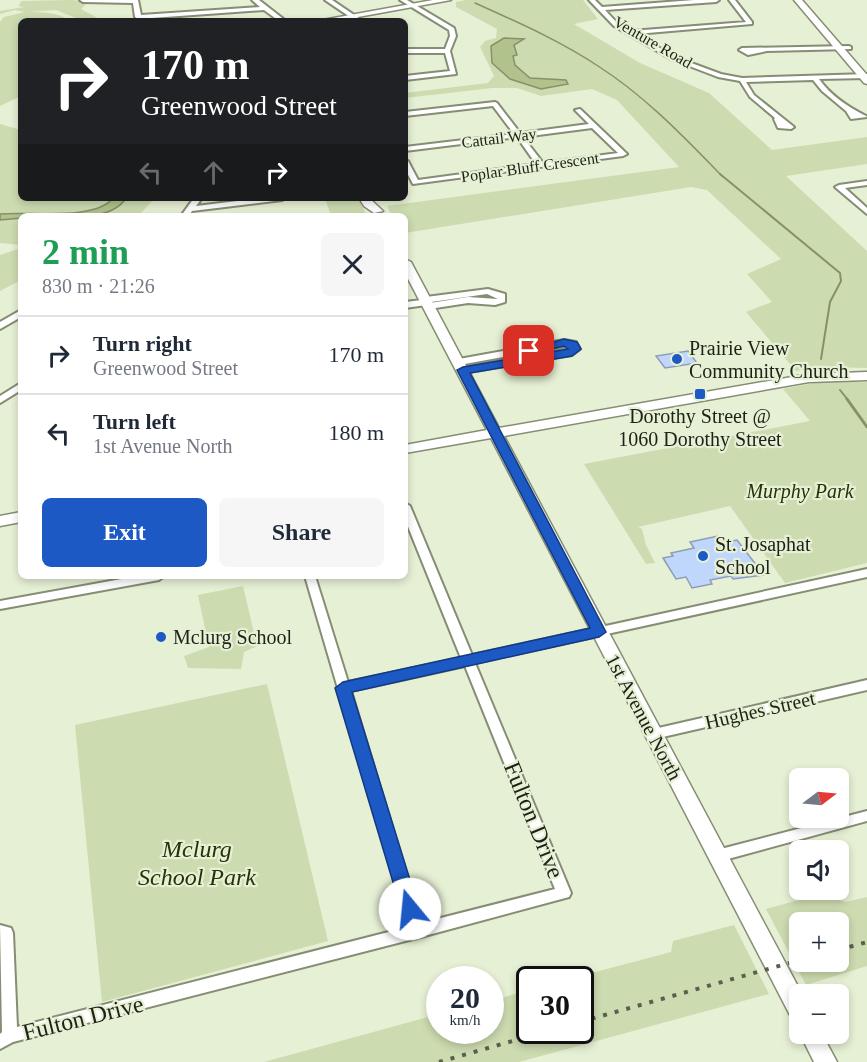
<!DOCTYPE html>
<meta charset="utf-8">
<style>
body{margin:0;font-family:"Times New Roman",serif;background:#f6f6f7;color:#1f2937;height:100vh;display:flex;flex-direction:column;font-size:22px;white-space:nowrap}
*{box-sizing:border-box;margin:0}
p{font-size:20px;color:#747a83}
.icon{flex:none;width:33px;height:33px;fill:none;stroke:currentColor;stroke-width:2;stroke-linecap:round;stroke-linejoin:round}
.map{position:relative;flex:1;overflow:hidden}
.drawer{position:absolute;left:18px;top:213px;width:390px;height:366px;display:flex;flex-direction:column;background:#fff;border-radius:9px;box-shadow:0 3px 9px #0003}
.drawer>*{flex:none}
.top-card{position:absolute;left:18px;top:18px;width:390px;height:183px;border-radius:9px;box-shadow:0 3px 9px #0003;background:#202124;color:#fff;overflow:hidden}
.needle{width:39px;rotate:74deg}
.fabs{position:absolute;left:789px;top:768px;display:grid;gap:12px}
.fabs a{display:grid;place-items:center;width:60px;height:60px;border-radius:9px;background:#fff;box-shadow:0 3px 9px #0003;font-size:30px}
.speed{position:absolute;left:426px;top:966px;display:flex;gap:12px;font-size:30px;font-weight:700;text-align:center}
.speed>*{display:grid;place-content:center;width:78px;height:78px;border-radius:50%;background:#fff;box-shadow:0 3px 9px #0003;line-height:1}
.speed small{font-size:15px;font-weight:400}
.speed .limit{border:3px solid #111;border-radius:9px;background:#fff;color:#111}
.pin{position:absolute;display:grid;place-items:center;width:51px;height:51px;color:#fff;margin:-26px;border-radius:12px;box-shadow:0 3px 9px #0006}
.me{position:absolute;width:66px;margin:-33px;rotate:343deg;stroke-linejoin:round;filter:drop-shadow(0 0 4px #0008)}
.turn{display:flex;align-items:center;gap:21px;height:126px;padding:0 24px;font-size:27px}
.turn .icon{width:78px;height:78px;stroke-width:2.5}
.turn b{display:block;font-size:42px;line-height:51px}
.lanes{display:flex;align-items:center;height:57px;padding:0 24px;background:#0003;justify-content:center;gap:30px;direction:ltr}
.lanes .off{opacity:.35}
.round{display:grid;place-items:center;flex:none;width:63px;height:63px;border-radius:9px;background:#f6f6f7}
.overview{display:flex;align-items:center;justify-content:space-between;height:102px;padding:0 24px}
h1{font-size:36px;font-weight:600;line-height:45px;color:#1e9e55}
.primary-button{display:flex;gap:12px;margin-top:auto;padding:12px 24px}
.primary-button a{flex:1;height:69px;border-radius:9px;background:#1c59c5;color:#fff;font-size:24px;font-weight:600;line-height:69px;text-align:center}
.primary-button a+a{background:#f6f6f7;color:#1f2937}
ul{padding:0;list-style:none}
li{display:flex;align-items:center;gap:18px;height:78px;padding:0 24px;border-top:2px solid #e0e1e3}
li div{flex:1}
li b{display:block;font-size:22px}
li em{font-style:normal}
.map>svg:first-child{display:block}
</style>
<div class="map">
<svg width="867" height="1062" viewBox="0 0 867 1062">
<rect width="100%" height="100%" fill="#e6f0d4"/>
<path fill="#cddbb0" fill-rule="evenodd" d="M72,0L88,2L81,9L103,21H83L56,10L29,12C45,12 57,12 70,21H21V96L0,106V22L4,17L25,12L15,10L0,14V11L24,7L18,6L22,1Z
M466,0H583L598,19L574,24L640,63L709,93L772,150L867,137V164L786,176L867,251V368L822,367L796,371L746,312L772,302L747,274L781,259L707,190L691,187L405,233V216H392L387,206L679,167L617,100L592,89L541,96L517,88H492L405,98V93L488,83L494,76L480,47L485,41L496,38L497,29L456,7V2Z
M0,124L21,130V198H113L111,201L90,212L0,214Z
M126,198H155L138,216H101Z
M325,198H358L367,216H305L330,213Z
M21,218V245L0,243V220Z
M21,248V280L0,291V255Z
M820,382H867V563L785,583L730,506L638,527L642,529L646,545L655,563L646,564L584,464L810,421L783,389Z
M243,586L257,646L244,652L241,669L188,668L184,656L209,647L198,595Z
M267,684L328,941L102,1002L75,725Z
M821,894L846,902L867,897V966L806,985L766,909ZM800,922H838V962H800Z
M734,925L769,994L519,1062H264L439,1014L440,1030H490L491,1001L529,990L530,1030H580V980L569,979L671,952L673,941Z"/>
<path fill="#b1c28c" stroke="#859269" stroke-width="1.5" d="M504,38L524,39L514,45L517,55L513,56L515,65L530,78L566,80L568,84L541,89L510,79L492,63L491,46Z
M113,198H126C110,225 49,216 21,216V218L0,220V214C28,211 96,221 113,198Z"/>
<g fill="none" stroke-linecap="round" stroke-linejoin="round">
<path stroke="#859269" stroke-width="1.5" d="M475,3C517,22 559,40 598,66C645,96 683,136 722,176"/>
<path stroke="#859269" stroke-width="2" d="M720,174L840,273L841,281L830,302L821,359
M840,390L848,400"/>
<path stroke="#859269" stroke-width="3" d="M847,399L867,427"/>
</g>
<path fill="#bfd6fd" stroke="#8f9db4" stroke-width="1.5" d="M688,351L697,363L665,368L656,356Z
M718,536L723,543L737,540L764,575L733,579L731,576L710,580L712,584L692,588L686,577L676,579L663,558L673,556L671,553L694,548L690,542Z"/>
<g fill="none" stroke-linecap="round" stroke-linejoin="round">
<defs>
<path id="street" d="M80,0H138L141,15L260,7L252,0H259L286,21H279L264,10L138,19L135,17L133,3L83,2Z
M325,0H332L363,21H356Z
M400,0H407L454,28L456,36L450,51L456,74L405,80V76L450,71L445,53H405V49H445L450,36L449,30Z
M589,0H595L602,7L694,0H719L716,2L605,10L618,24L631,31L746,22L729,0H735L752,22V24L636,34L675,57L721,74L742,78L867,74V78L819,79C831,96 848,107 866,116L867,117L851,119L846,111L822,91L813,80L746,82L754,95L794,127L791,129L778,128L774,119L775,118L750,97L740,81L718,77L671,59L614,26Z
M849,46L851,47V49L767,51L748,55L739,50L742,48Z
M495,102L497,103L520,133L589,124L575,110L580,109L627,154L623,156L413,184L405,169V161H408L418,180L536,164L517,137L405,151V147L514,134L493,106L405,116V112ZM592,128L618,153L543,163L523,137Z
M867,181V185L845,188L867,208V214L835,187L839,185Z
M194,198H202L196,206L263,198H286L282,200L192,211L189,216H181Z
M488,289L505,294V302L495,305L468,303L429,309L426,308V305L405,308V302L422,300L426,297ZM487,294L498,299L468,297L430,303L431,302Z
M21,310V317L0,329V322Z
M564,340L576,342L580,349L572,355L463,373L460,372L458,370L460,368L571,348L570,346H564L459,365L455,362L459,359Z
M21,383V390L0,403V396Z
M405,503L410,506L472,655L867,569V577L475,663L571,893L569,897L417,938L13,1042L0,1049V1034L2,1032L0,925L11,928L13,933L17,1027L408,927L305,576H315L348,682L461,658L405,519ZM465,666L555,889L421,923L351,691Z
M138,576H164L159,580L0,609V601Z
M867,680V690L654,739L650,737L648,734L650,731L654,729Z
M867,811V821L717,862L712,860L710,856L712,852L717,850Z"/>
<path id="secondary" d="M433,0H451L336,21H317Z
M794,0H802L867,75V84L864,83Z
M359,198H369L383,211L374,213L364,206Z
M405,259L411,262L499,428L809,374L867,372V380L809,382L504,436L802,994H800V1022L792,1019L491,438L405,453V445L487,430L405,273Z
M21,512V522L0,526V516Z
M800,1034H822L837,1062H814Z"/>
</defs>
<use href="#street" stroke="#858d74" stroke-width="4"/>
<use href="#secondary" stroke="#858d74" stroke-width="3"/>
<use href="#street" fill="#fff" fill-rule="evenodd"/>
<use href="#secondary" fill="#fff" fill-rule="evenodd"/>
<path stroke="#5a6050" stroke-width="4" stroke-dasharray="4 8" stroke-linecap="butt" d="M838,950L867,942
M580,1022L800,960
M439,1062L551,1030"/>
</g>
<path fill="#1c59c5" stroke="#123a80" stroke-width="1.5" d="M564,339L577,342L581,349L572,356L470,373L606,632L599,637L352,692L419,909L417,915L410,918L404,915L401,909L335,688L343,682L590,628L457,370L463,367L568,349L564,346L529,354L523,351Z"/>
<g fill="#1c59c5" stroke="#e6f0d4" stroke-width="2">
<circle cx="677" cy="359" r="6"/>
<rect x="694" y="388" width="12" height="12" rx="3"/>
<circle cx="703" cy="556" r="6"/>
<circle cx="161" cy="637" r="6"/>
</g>
<g text-anchor="middle" dominant-baseline="central" stroke-width="4.5" stroke-linejoin="round" paint-order="stroke">
<g font-size="16" fill="#1d2117" stroke="#e6f0d4">
<text transform="translate(653 42) rotate(30)">Venture Road</text>
<text transform="translate(499 138) rotate(-7)">Cattail Way</text>
<text transform="translate(530 167) rotate(-8)">Poplar Bluff Crescent</text>
</g>
<g font-size="20" fill="#1d2117" stroke="#e6f0d4" text-anchor="start">
<text x="689" y="348">Prairie View<tspan x="689" dy="23">Community Church</tspan></text>
<text x="700" y="416" text-anchor="middle">Dorothy Street @<tspan x="700" dy="23">1060 Dorothy Street</tspan></text>
<text x="715" y="544">St. Josaphat<tspan x="715" dy="23">School</tspan></text>
<text x="173" y="637">Mclurg School</text>
</g>
<g font-size="20" font-style="italic" fill="#273208" stroke="#e6f0d4">
<text x="800" y="491">Murphy Park</text>
</g>
<g font-size="20" fill="#1d2117" stroke="#e6f0d4">
<text transform="translate(760 710) rotate(-13)">Hughes Street</text>
<text transform="translate(644 717) rotate(62)">1st Avenue North</text>
</g>
<g font-size="24" fill="#1d2117" stroke="#e6f0d4">
<text transform="translate(534 820) rotate(68)">Fulton Drive</text>
<text transform="translate(83 1018) rotate(-14)">Fulton Drive</text>
</g>
<g font-size="24" font-style="italic" fill="#273208" stroke="#e6f0d4">
<text x="197" y="849">Mclurg<tspan x="197" dy="28">School Park</tspan></text>
</g>
</g>
</svg>
<div class="fabs">
<a><svg class="needle" viewBox="-14 -14 28 28"><path d="M0-13l5 13h-10z" fill="#e53935"/><path d="M0 13l5-13h-10z" fill="#747a83"/></svg></a>
<a><svg class="icon" aria-label="sound" viewBox="0 0 24 24"><path d="M4 9h4l5-4v14l-5-4H4zM17 9q2 3 0 6"/></svg></a>
<a>+</a>
<a>−</a>
</div>
<div class="speed"><div>20<small>km/h</small></div><div class="limit">30</div></div>
<div class="pin" style="left:529px;top:351px;background:#d93025"><svg class="icon" aria-label="arrive" viewBox="0 0 24 24"><path d="M6 21V4h12l-3 4 3 4H6"/></svg></div>
<svg class="me" style="left:410px;top:909px" viewBox="-20 -20 40 40"><circle r="19" fill="#fff"/><path d="M0-13L10 11 0 6-10 11z" fill="#1c59c5"/></svg>
<div class="top-card">
<div class="turn"><svg class="icon" aria-label="right" viewBox="0 0 24 24"><path d="M7 20v-9h11M14 6l5 5-5 5"/></svg><div><b>170 m</b>Greenwood Street</div></div>
<div class="lanes"><svg class="icon off" aria-label="left" viewBox="0 0 24 24"><path d="M17 20v-9H6M10 6l-5 5 5 5"/></svg><svg class="icon off" aria-label="ahead" viewBox="0 0 24 24"><path d="M12 20V5M6 11l6-6 6 6"/></svg><svg class="icon" aria-label="right" viewBox="0 0 24 24"><path d="M7 20v-9h11M14 6l5 5-5 5"/></svg></div>
</div>
<section class="drawer">
<div class="overview"><div><h1>2 min</h1><p>830 m · 21:26</p></div><a class="round"><svg class="icon" aria-label="close" viewBox="0 0 24 24"><path d="M6 6l12 12M18 6L6 18"/></svg></a></div>
<ul>
<li><svg class="icon" aria-label="right" viewBox="0 0 24 24"><path d="M7 20v-9h11M14 6l5 5-5 5"/></svg><div><b>Turn right</b><p>Greenwood Street</p></div><em>170 m</em></li>
<li><svg class="icon" aria-label="left" viewBox="0 0 24 24"><path d="M17 20v-9H6M10 6l-5 5 5 5"/></svg><div><b>Turn left</b><p>1st Avenue North</p></div><em>180 m</em></li>
</ul>
<div class="primary-button"><a>Exit</a><a>Share</a></div>
</section>
</div>
